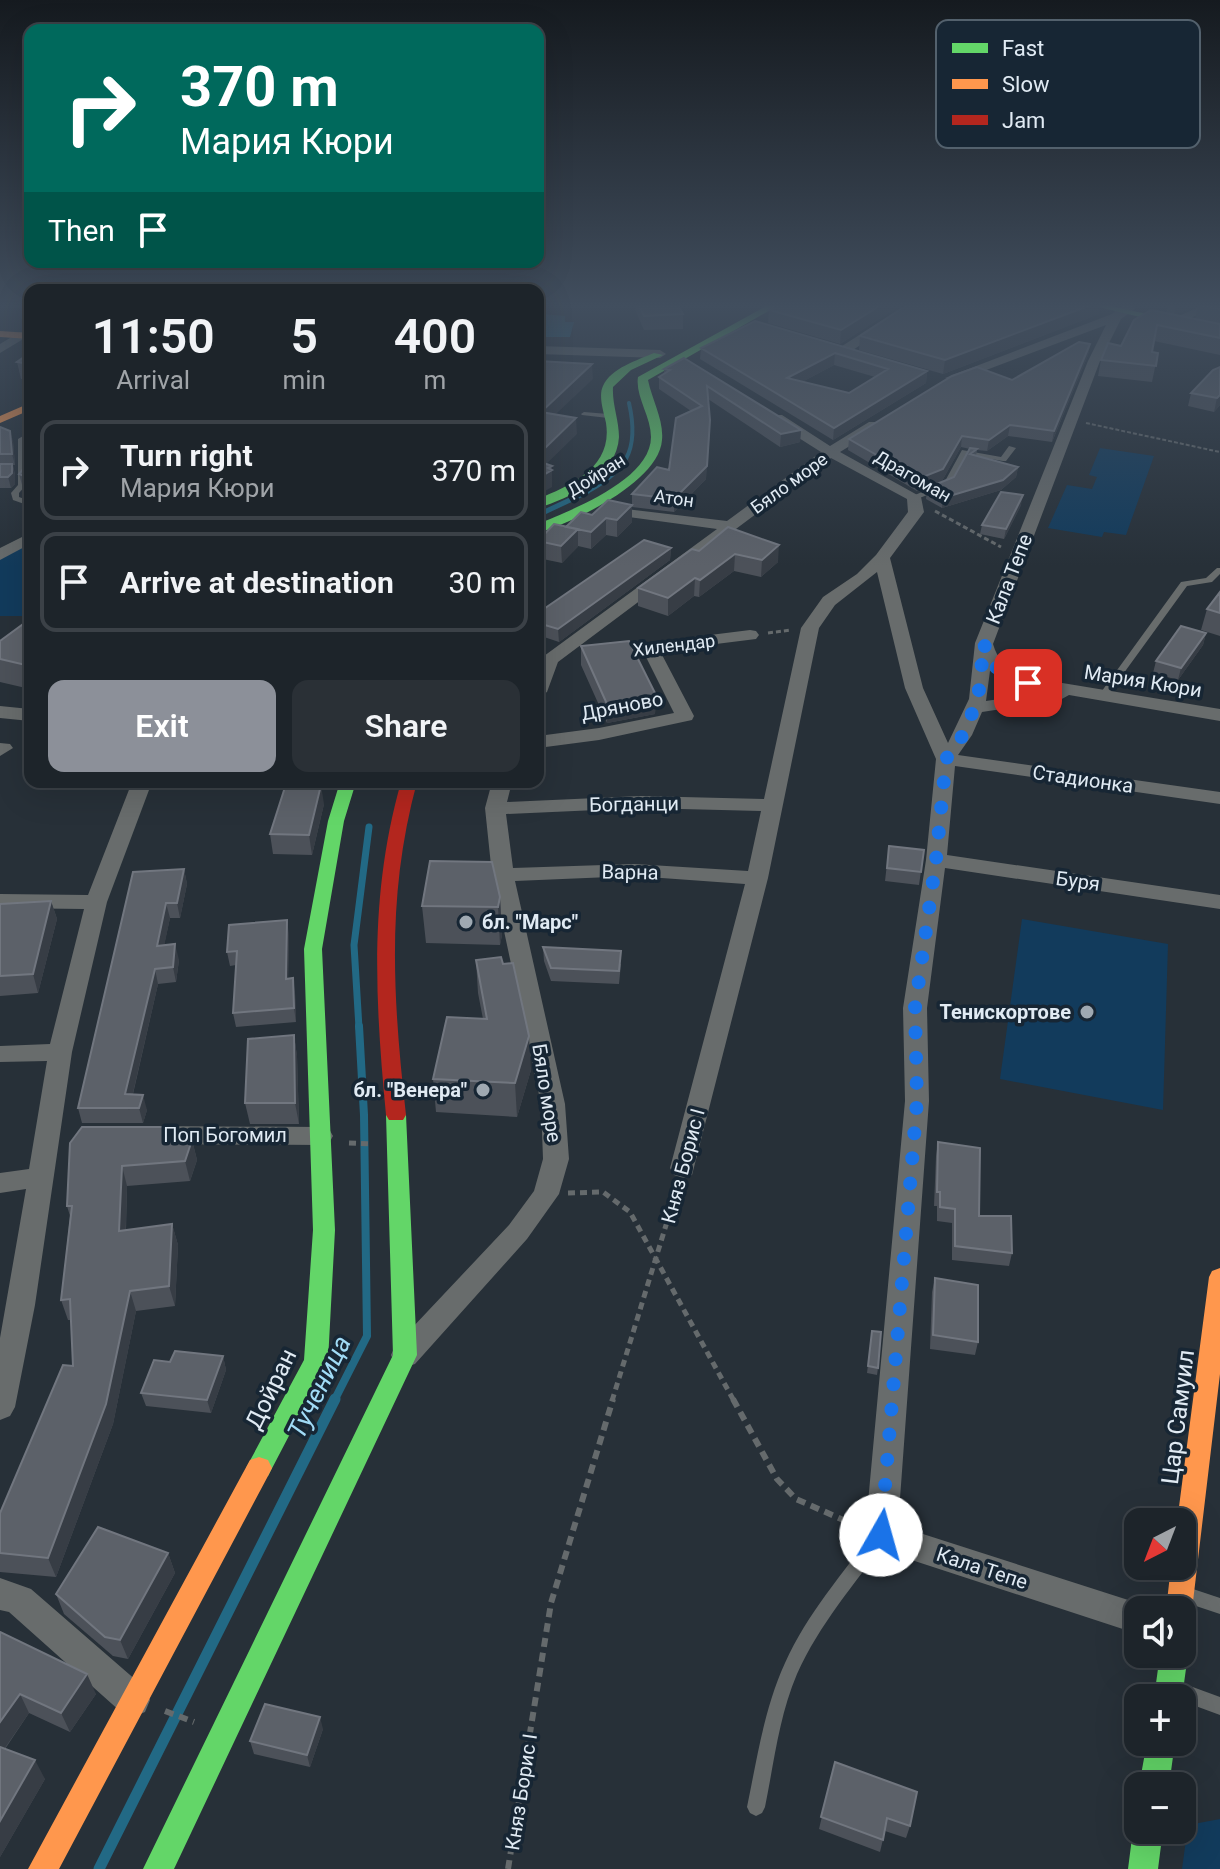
<!DOCTYPE html>
<meta charset="utf-8">
<style>
body{margin:0;font-family:Roboto,sans-serif;background:#2a3036;color:#f1f3f6;height:100vh;display:flex;flex-direction:column;font-size:30px;white-space:nowrap}
*{box-sizing:border-box;margin:0}
p{font-size:26px;color:#a0a4a8}
.icon{flex:none;width:44px;height:44px;fill:none;stroke:currentColor;stroke-width:2;stroke-linecap:round;stroke-linejoin:round}
.map{position:relative;flex:1;overflow:hidden}
.side{position:absolute;left:24px;top:284px;width:520px;height:504px;display:flex;flex-direction:column;background:#1d242a;border-radius:16px;box-shadow:0 8px 32px #0002,0 0 0 2px #3b4147}
.side>*{flex:none}
.top-card{position:absolute;left:24px;top:24px;width:520px;height:244px;border-radius:16px;box-shadow:0 8px 32px #0002,0 0 0 2px #3b4147;background:#00695c;color:#fff;overflow:hidden}
.needle{width:52px;rotate:222deg}
.fabs{position:absolute;left:1124px;top:1508px;display:grid;gap:16px}
.fabs a{display:grid;place-items:center;width:72px;height:72px;border-radius:16px;background:#1d242a;box-shadow:0 8px 32px #0002,0 0 0 2px #3b4147;font-size:40px}
.pin{position:absolute;display:grid;place-items:center;width:68px;height:68px;color:#fff;margin:-34px;border-radius:16px;box-shadow:0 4px 12px #0006}
.me{position:absolute;width:88px;margin:-44px;rotate:7deg;stroke-linejoin:round;filter:drop-shadow(0 0 6px #0008)}
.turn{display:flex;align-items:center;gap:28px;height:168px;padding:0 24px;font-size:36px}
.turn .icon{width:104px;height:104px;stroke-width:2.5}
.turn b{display:block;font-size:56px;line-height:68px}
.then{display:flex;align-items:center;height:76px;padding:0 24px;background:#0003;gap:16px;font-size:30px}
.eta{display:flex;justify-content:space-evenly;align-items:center;height:136px;text-align:center}
.eta b{font-size:48px;font-weight:600;line-height:56px}
.cta{display:flex;gap:16px;margin-top:auto;padding:16px 24px}
.cta a{flex:1;height:92px;border-radius:16px;background:#8c9099;color:#fff;font-size:32px;font-weight:600;line-height:92px;text-align:center}
.cta a+a{background:#2a3036;color:#f1f3f6}
ul{padding:0;list-style:none}
li{display:flex;align-items:center;gap:24px;height:100px;margin:0 16px 12px;padding:0 8px;border:4px solid #3b4147;border-radius:16px}
li div{flex:1}
li b{display:block;font-size:30px}
li em{font-style:normal}
.map>svg:first-child{display:block}
</style>
<div class="map">
<svg width="1220" height="1869" viewBox="0 0 1220 1869">
<rect width="100%" height="100%" fill="#273038"/>
<path fill="#123b5c" d="M1100,448L1154,456L1126,535L1104,532L1102,537L1048,528L1067,485L1092,489L1097,477L1089,475Z
M30,538V616H0V557Z
M1022,919L1168,944L1163,1110L1000,1079Z
M1220,1819V1869H1182L1188,1825Z"/>
<path fill="#226985" d="M541,314L565,316V322H574L570,337H546V333H538Z"/>
<g fill="none" stroke-linecap="round" stroke-linejoin="round">
<path stroke="#226985" stroke-width="4" d="M583,494C626,472 640,451 629,403"/>
<path stroke="#226985" stroke-width="5" d="M538,515L587,492"/>
<path stroke="#226985" stroke-width="7" d="M359,1028L354,945L369,827"/>
<path stroke="#226985" stroke-width="8" d="M334,1401L367,1336L364,1115L359,1026"/>
<path stroke="#226985" stroke-width="11" d="M99,1869L335,1399"/>
<path stroke="#656a6c" stroke-width="2" stroke-dasharray="4 2" stroke-linecap="butt" d="M1086,423L1220,452"/>
<path stroke="#656a6c" stroke-width="3" stroke-dasharray="5 3" stroke-linecap="butt" d="M935,511L1001,547
M768,633L791,630"/>
<path stroke="#656a6c" stroke-width="5" stroke-dasharray="7 5" stroke-linecap="butt" d="M349,1143L372,1144
M568,1193L603,1192L630,1212L734,1401
M612,1401L678,1186"/>
<path stroke="#656a6c" stroke-width="6" stroke-dasharray="9 6" stroke-linecap="butt" d="M733,1399L777,1479L796,1499L857,1526
M165,1711L194,1722
M508,1869L551,1603L613,1399"/>
<path fill="#686c6c" fill-rule="evenodd" d="M584,412L608,414L611,416L608,418L582,415L581,414Z
M30,432V437L26,440V485L19,493V497L30,501V506L13,500L11,493L18,485V439Z
M1009,446L1016,448L1006,461H1003L967,455L950,486L917,499L910,497L944,483L962,450L1001,457Z
M1217,568H1220V574L1212,582L1187,586L1105,699H1099V695L1181,582L1206,578Z
M881,1528L887,1530L889,1535L887,1540C855,1583 819,1625 797,1674C779,1716 774,1763 765,1807L762,1813L756,1816L750,1813L747,1807C757,1759 764,1709 785,1663C807,1614 843,1573 875,1530Z
M1190,1588L1220,1598V1614L1184,1602L1182,1596L1184,1590Z
M1179,1682L1220,1697V1715L1182,1701V1698L1173,1697L1170,1691L1173,1685Z"/>
<path fill="#686c6c" fill-rule="evenodd" d="M906,305H920L847,354H839V348Z
M1123,305H1135V309L1121,319L1100,361L993,644C999,665 1012,671 1032,678L1220,709V721L1069,695L1060,700L982,712L972,735L958,755L1220,792V804L955,766L947,855L1220,895V909L945,868L927,1008L929,1101L898,1526L1150,1607L1151,1610H1138V1634L881,1550L870,1545L865,1535L905,1101L903,1008L926,860L936,759L905,688L877,572L835,605L819,628L768,878L692,1175L683,1178L674,1175L670,1168L745,884L634,876L515,881L565,1104L569,1159L559,1194L527,1239L415,1364L405,1367L395,1364L391,1355L395,1346L509,1225L534,1191L543,1159L541,1104L492,875L485,808L492,782H512L507,802L641,796L764,799L801,628L823,597L857,574L876,555L908,512L907,499L831,458L558,662L547,692L538,697V668L544,656L717,529L614,515L606,510L609,507L727,521L821,452L772,421V415H782L830,446L869,422H879V428L840,452L921,497L924,512L890,558L923,688L948,743L969,699L975,643L1088,361L1106,325L957,381L945,378L1112,314ZM990,671L1022,687L1047,692L986,701ZM641,808L761,811L748,871L634,864L513,868L506,814Z
M1204,305H1220L1175,325L1165,322Z
M20,332L30,335L0,353V344Z
M538,346L660,350L666,354L660,358L538,354Z
M30,533V544L0,560V548Z
M750,630L756,631L759,635L756,639L660,651L694,716L692,720L599,740L538,748V736L599,728L674,713L644,653H630L627,649L630,645Z
M0,706L30,709V721L0,718Z
M0,743L10,744L13,748L0,756Z
M132,782H152L107,902L72,1052L35,1305L15,1407L10,1416L0,1420V1338L26,1189L0,1193V1173L29,1169L47,1061L0,1062V1046L50,1044L84,909L0,908V894L88,895Z
M145,1126L320,1127L329,1129L333,1136L329,1143L320,1145L145,1144L136,1142L132,1135L136,1128Z
M0,1578L31,1589L145,1688L150,1700L145,1712L133,1717L121,1712L9,1612L0,1610Z"/>
<path fill="#63d668" fill-rule="evenodd" d="M768,305H779L648,380C652,400 664,420 662,440C659,482 574,522 538,533V524C571,510 651,480 651,437C651,416 635,396 638,377Z
M1090,305H1106L1220,330V336Z
M654,353L663,355L631,370L613,387C612,404 619,420 619,437C617,476 570,498 538,508V499C572,485 613,467 606,423C604,413 598,396 603,386C611,368 638,360 654,353Z
M340,782H356L344,821L322,949L335,1230L328,1361L268,1476L259,1479L250,1476L246,1468L304,1360L313,1230L304,949L328,821Z
M396,1108L403,1110L406,1115L417,1355L174,1869H143L393,1355L386,1115L389,1110Z
M1182,1644L1188,1654L1182,1698H1154L1160,1654H1182Z
M1147,1742H1175L1169,1786H1139Z
M1137,1819L1138,1830H1163L1158,1869H1128L1133,1830Z"/>
<path fill="#ff974d" fill-rule="evenodd" d="M0,331L30,333V339L0,337Z
M30,403V410L0,423V416Z
M1220,1268V1374L1192,1610L1189,1619L1182,1622V1610H1166L1171,1566H1182V1522H1177L1209,1277L1212,1271Z
M259,1457L268,1460L272,1468L268,1476L59,1869H28L250,1460Z"/>
<path fill="#b3261e" fill-rule="evenodd" d="M401,782H417C386,896 393,999 406,1115L403,1120H389L386,1115C375,999 369,895 401,782Z"/>
</g>
<path fill="#4c5159" fill-rule="evenodd" d="M8,305H30V311Z
M633,305H678L683,314V329L644,330Z
M901,305L840,344L768,323L769,310Z
M1168,305H1198L1174,315L1195,319L1198,305H1220V355L1154,341L1152,352L1158,353L1152,382L1098,376L1101,360L1166,313Z
M1099,314L943,374L859,350L860,336Z
M755,321L927,371L926,383L833,440L700,359L701,348ZM834,365L875,377L849,393L802,382Z
M1090,344L1088,355L1052,442L1008,436L987,451L977,450L976,456L1018,467L1016,477L1001,490L942,508L926,499L927,488L954,477L970,449L961,447L942,481L917,491L848,450L849,439L1012,380Z
M30,353V380L21,379L17,362Z
M684,358L801,430L800,442L780,447L708,399L706,479L674,512L632,507V522L617,537L606,535L591,549L578,546L562,563L538,558V540L592,515L632,505V494L669,470L691,411L659,389V377L664,374V369Z
M1213,370L1220,405L1214,412L1188,406L1191,393Z
M30,421V495L24,492L19,474L25,467Z
M0,427L13,441L15,465H13L15,475V484L11,488H0Z
M1021,505L1004,539L980,534L982,525Z
M728,527L778,562L761,577L734,571L699,597L694,596L668,616L638,606V588L699,551Z
M671,548L670,560L559,642L538,635V613Z
M1220,592V636L1201,630L1207,609Z
M30,619V689L0,682V659Z
M1206,633L1203,645L1178,680L1153,673L1156,661Z
M581,646L656,695L655,714L607,723L581,665Z
M64,782H101L97,789L74,788L72,783Z
M324,804L312,855L273,854L270,834Z
M889,846L924,850L919,885L885,881Z
M184,869L187,884L180,918H170L164,945L179,960L176,982L158,984L133,1094L147,1110L143,1123H82L78,1108L133,872Z
M500,897L502,935L500,945L426,943L422,906Z
M51,901L57,919L38,993L0,996V904Z
M289,934L288,979L295,992L296,1022L236,1027L233,1013L236,965L230,966L227,952Z
M543,947L621,964L619,984L551,981L544,961Z
M476,960L503,964L531,1070L517,1117L436,1112L433,1079L483,1019L478,993Z
M294,1035L297,1056L299,1124H250L245,1103Z
M173,1139L192,1140L197,1160L190,1181L127,1186L126,1230L172,1224L178,1245L175,1306L136,1311L113,1424L56,1577L0,1572V1513L73,1366L71,1320H68L61,1300L70,1216L67,1206L70,1143Z
M938,1142L979,1216L1012,1253L1009,1266L952,1260V1223L937,1221V1206H934L936,1156Z
M935,1278L978,1342L975,1355L930,1349L932,1292Z
M872,1331L878,1368L877,1375L867,1373Z
M223,1356L226,1370L211,1413L146,1406L141,1393L170,1362Z
M168,1553L175,1573L128,1659L113,1656L64,1614L56,1594Z
M0,1632L96,1694L70,1732L29,1713L5,1749L45,1779L0,1857Z
M323,1729L310,1767L254,1754L250,1741Z
M835,1762L910,1826L906,1838L885,1831L880,1852L819,1829Z"/>
<path fill="#373d45" d="M881,305H901L840,344L841,330Z
M1091,305H1100L1099,314L943,374L945,360Z
M1176,305H1198L1174,315Z
M1090,344L1088,355L1052,442L1054,431Z
M835,353L834,365L787,390V378Z
M592,364L593,379L541,428V412Z
M927,371L926,383L833,440L834,428Z
M1220,395V405L1214,412L1217,398Z
M576,418L577,434L538,472V455Z
M1010,425L1008,436L987,451L989,440Z
M801,430L800,442L780,447L781,434Z
M10,431L13,441L15,465L12,454Z
M710,432L706,479L674,512V499Z
M962,436L961,447L942,481L917,491L918,479Z
M12,464L15,475V484L11,488L8,477Z
M552,466V487L538,495V478L548,468Z
M1018,467L1016,477L1001,490L942,508L943,498Z
M1023,495L1021,505L1004,539L1006,529Z
M632,505V522L617,537V520Z
M606,518V535L591,549V532Z
M578,529V547L562,563L561,546Z
M779,545L778,562L761,577L762,560Z
M671,548L670,560L559,642L558,629Z
M735,554L734,571L699,597L700,580Z
M695,578L694,596L668,616V598Z
M1206,633L1203,645L1178,680L1181,668Z
M656,695L655,714L607,723V704Z
M96,782H101L97,789Z
M321,785L324,804L312,855L309,835Z
M184,869L187,884L180,918L177,903Z
M500,897L502,935L500,945L498,907Z
M51,901L57,919L38,993L33,974Z
M166,903L170,918L161,961L157,946Z
M287,920L289,934L288,993L286,979Z
M175,944L179,960L176,982L173,967Z
M155,969L158,984L129,1110L125,1094Z
M293,978L295,992L296,1022L294,1008Z
M294,1035L297,1056L299,1124L295,1103Z
M529,1036L531,1070L517,1117L515,1083Z
M143,1095L147,1110L143,1123L139,1108Z
M192,1140L197,1160L190,1181L185,1161Z
M122,1166L127,1186L125,1252L119,1231Z
M172,1224L178,1245L175,1306L169,1286Z
M130,1291L136,1311L113,1424L56,1577L48,1558Z
M223,1356L226,1370L211,1413L207,1400Z
M168,1553L175,1573L128,1659L120,1640Z
M87,1674L96,1694L70,1732L61,1713Z
M20,1694L29,1713L0,1755V1722Z
M320,1717L323,1729L310,1767L307,1755Z
M35,1760L45,1779L0,1857V1821Z"/>
<path fill="#5c6169" stroke="#71767f" stroke-width="2" fill-rule="evenodd" d="M639,305H678L683,314L644,316Z
M779,305H881L841,330L769,310Z
M907,305H1091L945,360L860,336Z
M1200,305H1220V309Z
M1151,310L1220,324V338L1157,325L1152,352L1158,353L1156,366L1101,360L1108,343L1121,346L1134,320Z
M755,321L927,371L834,428L701,348ZM835,353L888,369L849,393L787,378Z
M1079,342L1090,344L1054,431L1010,425L989,440L962,436L943,469L918,479L849,439L952,376L977,367L1012,380Z
M30,353V364L17,362Z
M684,358L801,430L781,434L707,386L710,420L707,466L674,499L632,494L657,467L669,470L676,418L702,406L659,377L670,370L664,369Z
M538,361L592,364L541,412L576,418L538,455Z
M1220,367V395L1217,398L1191,393L1213,370Z
M30,421V478L19,474L25,467V424Z
M0,427L10,431L12,454H0Z
M970,448L977,449L970,454L1018,467L1003,480L943,498L927,488L954,477Z
M538,461L552,466L548,468L552,470L538,478Z
M0,464H12V473L8,477H0Z
M1001,492L1023,495L1006,529L982,525Z
M608,500L632,505L617,520L606,518L591,532L566,527L581,512L592,515Z
M554,524L578,529L561,546L538,541Z
M728,527L779,545L762,560L735,554L700,580L695,578L668,598L638,588L692,549L699,551Z
M644,540L671,548L558,629L538,623V613Z
M1220,592V613L1207,609Z
M30,619V666L0,659V641Z
M1181,626L1206,633L1181,668L1156,661Z
M629,641L656,695L607,704L581,646Z
M286,784L321,785L309,835L270,834Z
M889,846L924,850L921,872L887,868Z
M430,861L492,862L500,897L498,907L422,906Z
M184,869L177,903H166L157,946L175,944L173,967L155,969L125,1094L143,1095L139,1108H78L133,872Z
M51,901L33,974L0,976V904Z
M287,920L286,979L293,978L294,1008L233,1013L237,951L227,952L229,925Z
M543,947L621,951L619,971L551,968Z
M501,957L503,964L513,963L529,1036L515,1083L433,1079L447,1017L487,1019L476,960Z
M294,1035L295,1103H245L248,1039Z
M82,1127H170L168,1139L192,1140L185,1161L122,1166L119,1231L172,1224L169,1286L130,1291L106,1404L48,1558L0,1553V1513L63,1365L73,1366L70,1299L61,1300L72,1206H67L70,1143Z
M938,1142L980,1148L979,1216H1011L1012,1253L955,1246V1209L940,1207V1192H937Z
M935,1278L978,1285V1342L933,1335Z
M872,1331L881,1332L878,1368L868,1366Z
M175,1351L223,1356L207,1400L141,1393L154,1360L170,1362Z
M98,1527L168,1553L120,1640L105,1637L56,1594Z
M0,1632L87,1674L61,1713L20,1694L0,1722Z
M265,1704L320,1717L307,1755L250,1741Z
M0,1747L35,1760L0,1821Z
M835,1762L917,1792L910,1826L887,1818L883,1840L821,1817Z"/>
<linearGradient id="sky" x2="0" y2="1"><stop stop-color="#151a1f"/><stop offset="0.54" stop-color="#414e5e"/><stop offset="1" stop-color="#414e5e" stop-opacity="0"/></linearGradient>
<rect width="1220" height="566" fill="url(#sky)"/>
<g fill="none" stroke-linecap="round" stroke-linejoin="round">
<path stroke="#1a73e8" stroke-width="14" stroke-dasharray="0 25.2" d="M881,1535L917,1101L915,1008L936,860L946,759L963,735L978,699L984,643C990,670 1004,674 1028,683"/>
</g>
<g fill="#9fa9b2" stroke="#172634" stroke-width="3">
<circle cx="466" cy="922" r="8"/>
<circle cx="1087" cy="1012" r="8"/>
<circle cx="483" cy="1090" r="8"/>
</g>
<g text-anchor="middle" dominant-baseline="central" stroke-width="7" stroke-linejoin="round" paint-order="stroke">
<g font-size="18" fill="#e0eaf3" stroke="#172634">
<text transform="translate(596 475) rotate(-32)">Дойран</text>
<text transform="translate(913 476) rotate(30)">Драгоман</text>
<text transform="translate(789 483) rotate(-36)">Бяло море</text>
<text transform="translate(674 498) rotate(8)">Атон</text>
<text transform="translate(674 645) rotate(-7)">Хилендар</text>
</g>
<g font-size="20" fill="#e0eaf3" stroke="#172634">
<text transform="translate(1009 579) rotate(-69)">Кала Тепе</text>
<text transform="translate(1143 681) rotate(9)">Мария Кюри</text>
<text transform="translate(622 706) rotate(-11)">Дряново</text>
<text transform="translate(1083 779) rotate(8)">Стадионка</text>
<text transform="translate(634 804) rotate(-1)">Богданци</text>
<text transform="translate(630 872) rotate(1)">Варна</text>
<text transform="translate(1078 881) rotate(8)">Буря</text>
<text transform="translate(547 1093) rotate(81)">Бяло море</text>
<text x="225" y="1135">Поп Богомил</text>
<text transform="translate(683 1166) rotate(-75)">Княз Борис I</text>
<text transform="translate(982 1568) rotate(18)">Кала Тепе</text>
<text transform="translate(521 1792) rotate(-81)">Княз Борис I</text>
</g>
<g font-size="20" font-weight="bold" fill="#e0eaf3" stroke="#172634" text-anchor="end">
<text x="482" y="922" text-anchor="start">бл. "Марс"</text>
<text x="1071" y="1012">Тенискортове</text>
<text x="467" y="1090">бл. "Венера"</text>
</g>
<g font-size="24" fill="#e0eaf3" stroke="#172634">
<text transform="translate(271 1389) rotate(-64)">Дойран</text>
<text transform="translate(1178 1417) rotate(-83)">Цар Самуил</text>
</g>
<g font-size="26" font-style="italic" fill="#a1dbf6" stroke="#172634">
<text transform="translate(319 1387) rotate(-64)">Тученица</text>
</g>
</g>
<rect x="936" y="20" width="264" height="128" rx="12" fill="#172634" stroke="#53616d" stroke-width="2"/>
<rect x="952" y="43" width="36" height="10" fill="#63d668"/>
<rect x="952" y="79" width="36" height="10" fill="#ff974d"/>
<rect x="952" y="115" width="36" height="10" fill="#b3261e"/>
<g font-size="22" fill="#e0eaf3">
<text x="1002" y="56">Fast</text>
<text x="1002" y="92">Slow</text>
<text x="1002" y="128">Jam</text>
</g>
</svg>
<div class="fabs">
<a><svg class="needle" viewBox="-14 -14 28 28"><path d="M0-13l5 13h-10z" fill="#e53935"/><path d="M0 13l5-13h-10z" fill="#a0a4a8"/></svg></a>
<a><svg class="icon" aria-label="sound" viewBox="0 0 24 24"><path d="M4 9h4l5-4v14l-5-4H4zM17 9q2 3 0 6"/></svg></a>
<a>+</a>
<a>−</a>
</div>
<div class="pin" style="left:1028px;top:683px;background:#d93025"><svg class="icon" aria-label="arrive" viewBox="0 0 24 24"><path d="M6 21V4h12l-3 4 3 4H6"/></svg></div>
<svg class="me" style="left:881px;top:1535px" viewBox="-20 -20 40 40"><circle r="19" fill="#fff"/><path d="M0-13L10 11 0 6-10 11z" fill="#1a73e8"/></svg>
<div class="top-card">
<div class="turn"><svg class="icon" aria-label="right" viewBox="0 0 24 24"><path d="M7 20v-9h11M14 6l5 5-5 5"/></svg><div><b>370 m</b>Мария Кюри</div></div>
<div class="then">Then<svg class="icon" aria-label="arrive" viewBox="0 0 24 24"><path d="M6 21V4h12l-3 4 3 4H6"/></svg></div>
</div>
<section class="side">
<div class="eta">
<div><b>11:50</b><p>Arrival</p></div>
<div><b>5</b><p>min</p></div>
<div><b>400</b><p>m</p></div>
</div>
<ul>
<li><svg class="icon" aria-label="right" viewBox="0 0 24 24"><path d="M7 20v-9h11M14 6l5 5-5 5"/></svg><div><b>Turn right</b><p>Мария Кюри</p></div><em>370 m</em></li>
<li><svg class="icon" aria-label="arrive" viewBox="0 0 24 24"><path d="M6 21V4h12l-3 4 3 4H6"/></svg><div><b>Arrive at destination</b></div><em>30 m</em></li>
</ul>
<div class="cta"><a>Exit</a><a>Share</a></div>
</section>
</div>
